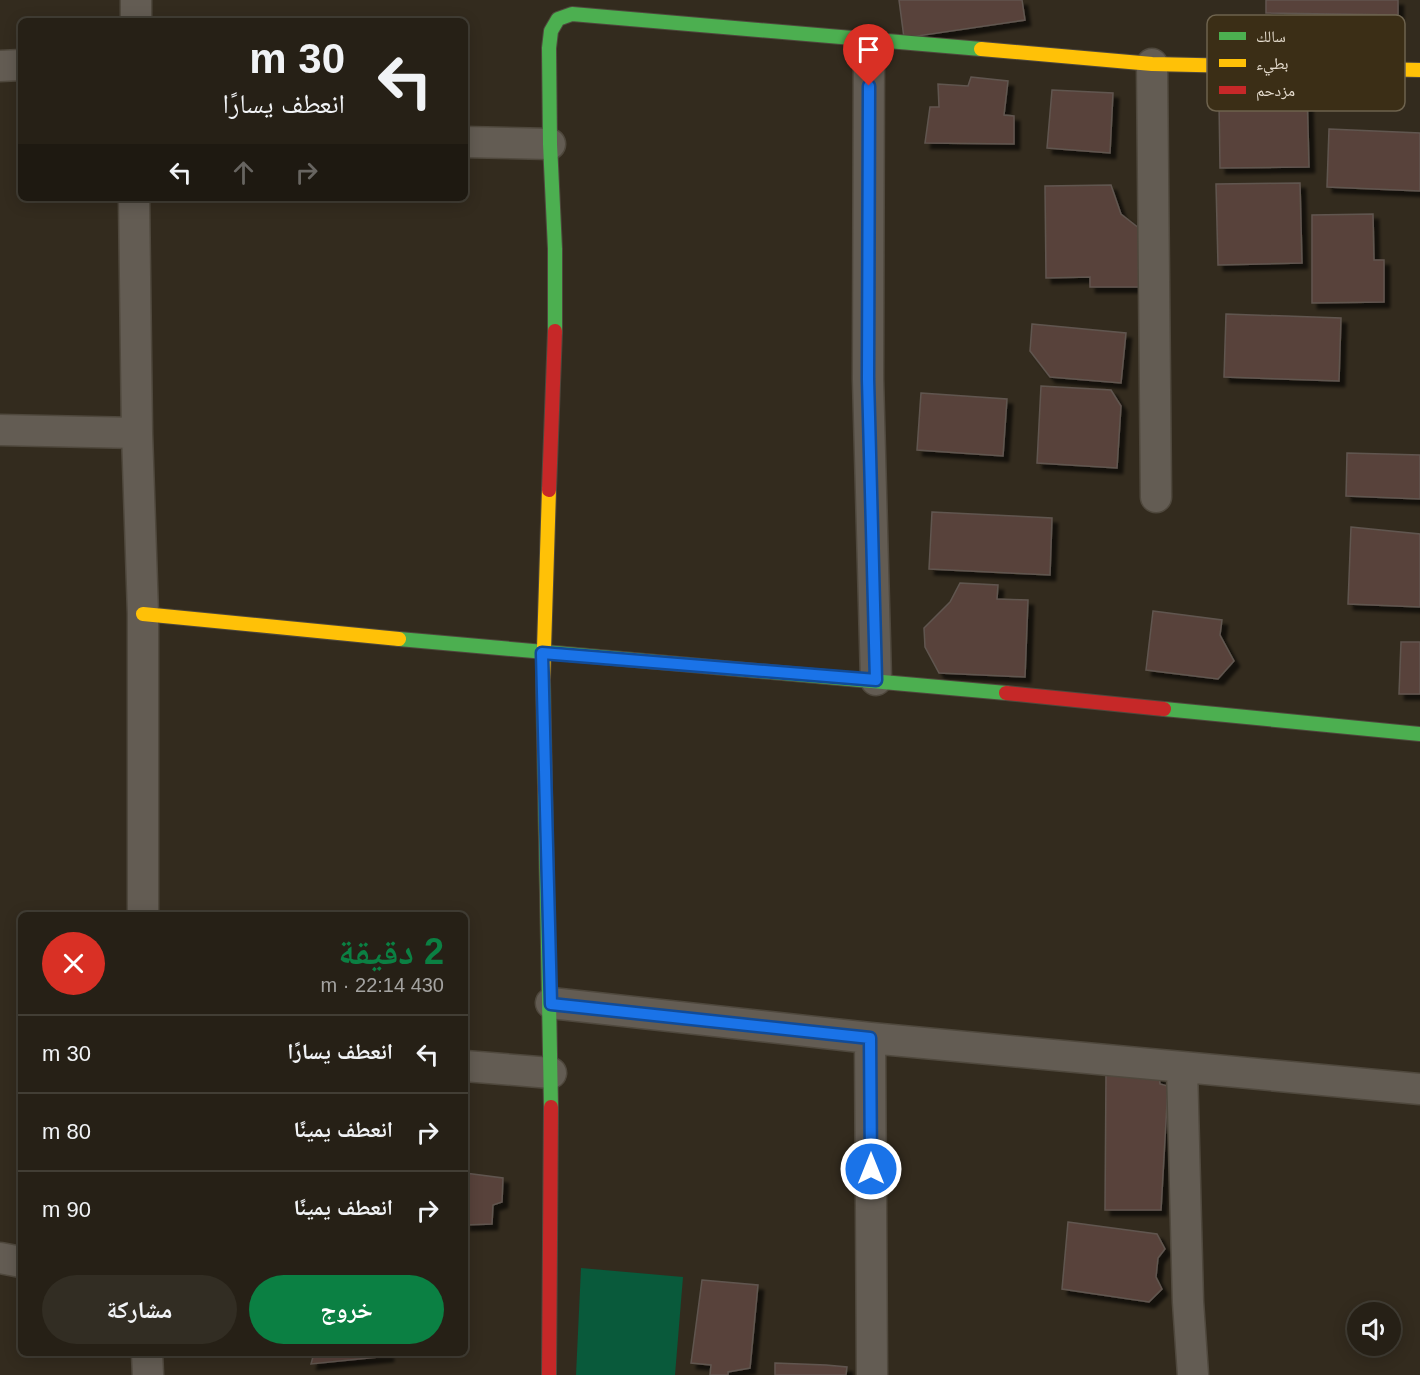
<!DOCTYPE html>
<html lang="ar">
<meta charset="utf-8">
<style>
body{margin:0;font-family:Helvetica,"Noto Naskh Arabic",sans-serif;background:#322d23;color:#f1f3f6;direction:rtl;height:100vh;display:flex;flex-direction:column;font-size:22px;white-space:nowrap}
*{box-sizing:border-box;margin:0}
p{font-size:20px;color:#a4a3a1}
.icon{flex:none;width:33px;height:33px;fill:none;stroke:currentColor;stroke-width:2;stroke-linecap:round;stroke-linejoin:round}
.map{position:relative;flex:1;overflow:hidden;direction:ltr}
.panel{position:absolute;left:18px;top:912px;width:450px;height:444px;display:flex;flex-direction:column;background:#262016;border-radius:9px;box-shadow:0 3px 15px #0003,0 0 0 2px #423e35;direction:rtl}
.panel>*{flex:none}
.top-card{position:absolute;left:18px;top:18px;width:450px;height:183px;border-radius:9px;box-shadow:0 3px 15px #0003,0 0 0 2px #423e35;direction:rtl;background:#262016;color:#f1f3f6;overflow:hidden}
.fabs{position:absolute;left:1347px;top:1302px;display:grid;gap:12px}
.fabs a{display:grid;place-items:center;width:54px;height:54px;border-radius:50%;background:#262016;box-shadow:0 3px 15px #0003,0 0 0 2px #423e35;font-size:30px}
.pin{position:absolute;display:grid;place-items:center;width:51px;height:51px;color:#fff;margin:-62px -26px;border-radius:50% 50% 50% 0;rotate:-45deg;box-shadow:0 0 6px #0007}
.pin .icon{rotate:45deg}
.me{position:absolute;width:66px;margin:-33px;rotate:0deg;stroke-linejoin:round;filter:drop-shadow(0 0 4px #0008)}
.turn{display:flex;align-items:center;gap:21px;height:126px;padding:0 24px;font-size:27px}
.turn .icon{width:78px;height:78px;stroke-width:2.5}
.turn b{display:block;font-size:42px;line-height:51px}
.lanes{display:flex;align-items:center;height:57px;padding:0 24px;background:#0003;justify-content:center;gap:30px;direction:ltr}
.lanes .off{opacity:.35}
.round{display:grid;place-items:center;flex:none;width:63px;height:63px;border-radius:32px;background:#322d23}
.head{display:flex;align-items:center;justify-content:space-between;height:102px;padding:0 24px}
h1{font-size:36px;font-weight:700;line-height:45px;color:#0b8043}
.action{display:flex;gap:12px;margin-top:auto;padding:12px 24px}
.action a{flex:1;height:69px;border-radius:36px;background:#0b8043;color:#fff;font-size:24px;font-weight:700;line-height:69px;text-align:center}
.action a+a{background:#322d23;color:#f1f3f6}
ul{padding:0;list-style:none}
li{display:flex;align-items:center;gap:18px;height:78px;padding:0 24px;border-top:2px solid #423e35}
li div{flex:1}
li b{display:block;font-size:22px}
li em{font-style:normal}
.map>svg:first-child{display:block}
</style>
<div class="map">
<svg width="1420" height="1375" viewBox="0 0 1420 1375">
<defs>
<filter id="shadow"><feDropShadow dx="5.5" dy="5.5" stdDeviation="1.5" flood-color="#0009"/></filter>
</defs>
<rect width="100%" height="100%" fill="#332b1e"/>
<path fill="#095a3b" d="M581,1268L683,1277L675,1375H576Z"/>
<path fill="#58433a" stroke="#615650" stroke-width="1.5" filter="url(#shadow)" d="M899,0H1022L1025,20L904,38Z
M1266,0H1398V15L1266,13Z
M971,77L1008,81L1004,115L1014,116V144L925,143L930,107H939L938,84L968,86Z
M1307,88L1309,167L1220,168L1219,102H1234L1233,89Z
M1052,90L1113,93L1110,153L1047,148Z
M1329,129L1420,133V191L1327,187Z
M1300,183L1302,263L1218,265L1216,184Z
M1111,185L1121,214L1144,232L1145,287H1090V277L1046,278L1045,186Z
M1373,214L1374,260H1384V302L1312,303V215Z
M1226,314L1341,318L1339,381L1224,377Z
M1032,324L1126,333L1121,383L1050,377L1030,351Z
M1041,386L1111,390L1121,406L1117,468L1037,463Z
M921,393L1007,399L1003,456L917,450Z
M1347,453L1420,455V499L1346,496Z
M932,512L1052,518L1050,575L929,569Z
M1351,527L1420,534V607L1348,604Z
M960,583L998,585L997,599L1028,600L1025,677L939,673L925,647L924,628L950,602Z
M1153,611L1222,620L1220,635L1234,661L1218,679L1146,670Z
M1401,642H1420V694H1399Z
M1106,1073L1159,1076L1160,1084L1168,1086L1161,1210H1105Z
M465,1173L503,1178L502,1202L493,1205L492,1224L465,1225Z
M1068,1222L1157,1234L1165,1249L1158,1258L1156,1277L1162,1289L1149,1302L1062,1289Z
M702,1280L758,1285L750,1368L728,1372V1375H710L711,1365L691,1363Z
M314,1353H388V1356L311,1364Z
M775,1363L826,1365L847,1367L846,1375H775Z"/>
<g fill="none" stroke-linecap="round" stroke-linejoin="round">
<defs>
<path id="street" d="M136,21V0
M869,41L868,379L876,680
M1152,64L1156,497
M0,66L21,65
M465,142L550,144
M134,198L137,433L143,614V915
M0,430L137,433
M551,1003L870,1038L1420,1089
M870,1038L872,1375
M465,1066L551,1073
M1182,1067L1188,1302L1193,1375
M0,1258L21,1262
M147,1353L148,1375"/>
<path id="fast" d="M555,331V249L550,144L549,48L551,31L558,19L572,14L981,49
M399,639L1006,693
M543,680L551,1107
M1164,709L1420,734"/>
<path id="slow" d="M981,49L1152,64L1420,70
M143,614L399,639
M543,680L549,490"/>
<path id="jam" d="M549,490L555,331
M1006,693L1164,709
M549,1375L551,1107"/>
</defs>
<use href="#street" stroke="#4f483d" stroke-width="33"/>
<use href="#fast" stroke="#4f483d" stroke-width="16"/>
<use href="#slow" stroke="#4f483d" stroke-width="16"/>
<use href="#jam" stroke="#4f483d" stroke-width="16"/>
<use href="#street" stroke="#635c53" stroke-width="30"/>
<use href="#fast" stroke="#4caf50" stroke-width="14"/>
<use href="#slow" stroke="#ffc107" stroke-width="14"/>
<use href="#jam" stroke="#c62828" stroke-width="14"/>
</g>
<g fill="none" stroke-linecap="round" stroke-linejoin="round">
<defs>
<path id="route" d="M869,86L868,379L876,680L542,653L551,1004L870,1038L871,1169"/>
</defs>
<use href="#route" stroke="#114b97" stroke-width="15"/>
<use href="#route" stroke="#1a73e8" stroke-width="10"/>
</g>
<rect x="1207" y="15" width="198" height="96" rx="9" fill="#3b2e16" stroke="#6e634e" stroke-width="1.5"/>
<rect x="1219" y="32" width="27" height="8" fill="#4caf50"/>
<rect x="1219" y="59" width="27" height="8" fill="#ffc107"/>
<rect x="1219" y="86" width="27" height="8" fill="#c62828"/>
<g font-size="16" fill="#e6ddcf">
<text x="1256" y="42">سالك</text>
<text x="1256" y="69">بطيء</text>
<text x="1256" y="96">مزدحم</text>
</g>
</svg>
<div class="fabs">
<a><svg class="icon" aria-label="sound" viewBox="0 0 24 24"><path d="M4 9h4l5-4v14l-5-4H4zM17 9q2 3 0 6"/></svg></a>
</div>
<div class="pin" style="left:869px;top:86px;background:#d93025"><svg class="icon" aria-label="arrive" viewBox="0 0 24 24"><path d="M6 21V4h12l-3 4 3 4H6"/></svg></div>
<svg class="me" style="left:871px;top:1169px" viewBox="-20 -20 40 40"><circle r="17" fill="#1a73e8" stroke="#fff" stroke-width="3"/><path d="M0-11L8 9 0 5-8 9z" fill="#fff"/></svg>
<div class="top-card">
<div class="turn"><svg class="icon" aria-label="left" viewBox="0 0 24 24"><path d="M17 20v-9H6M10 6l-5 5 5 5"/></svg><div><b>30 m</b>انعطف يسارًا</div></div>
<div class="lanes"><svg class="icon" aria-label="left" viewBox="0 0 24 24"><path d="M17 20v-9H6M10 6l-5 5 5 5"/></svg><svg class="icon off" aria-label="ahead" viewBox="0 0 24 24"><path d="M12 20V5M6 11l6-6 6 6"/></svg><svg class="icon off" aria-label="right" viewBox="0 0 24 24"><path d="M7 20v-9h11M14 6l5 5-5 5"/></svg></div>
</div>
<section class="panel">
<div class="head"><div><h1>2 دقيقة</h1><p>430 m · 22:14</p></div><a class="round" style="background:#d93025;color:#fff"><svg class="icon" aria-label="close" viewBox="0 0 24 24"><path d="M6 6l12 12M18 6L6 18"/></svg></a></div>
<ul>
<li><svg class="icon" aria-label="left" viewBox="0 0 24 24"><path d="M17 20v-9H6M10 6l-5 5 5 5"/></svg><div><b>انعطف يسارًا</b></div><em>30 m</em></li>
<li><svg class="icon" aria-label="right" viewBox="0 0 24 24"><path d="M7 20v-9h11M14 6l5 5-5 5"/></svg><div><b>انعطف يمينًا</b></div><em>80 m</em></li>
<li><svg class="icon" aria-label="right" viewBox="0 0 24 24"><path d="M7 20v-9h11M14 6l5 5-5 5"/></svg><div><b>انعطف يمينًا</b></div><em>90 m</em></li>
</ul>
<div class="action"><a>خروج</a><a>مشاركة</a></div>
</section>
</div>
